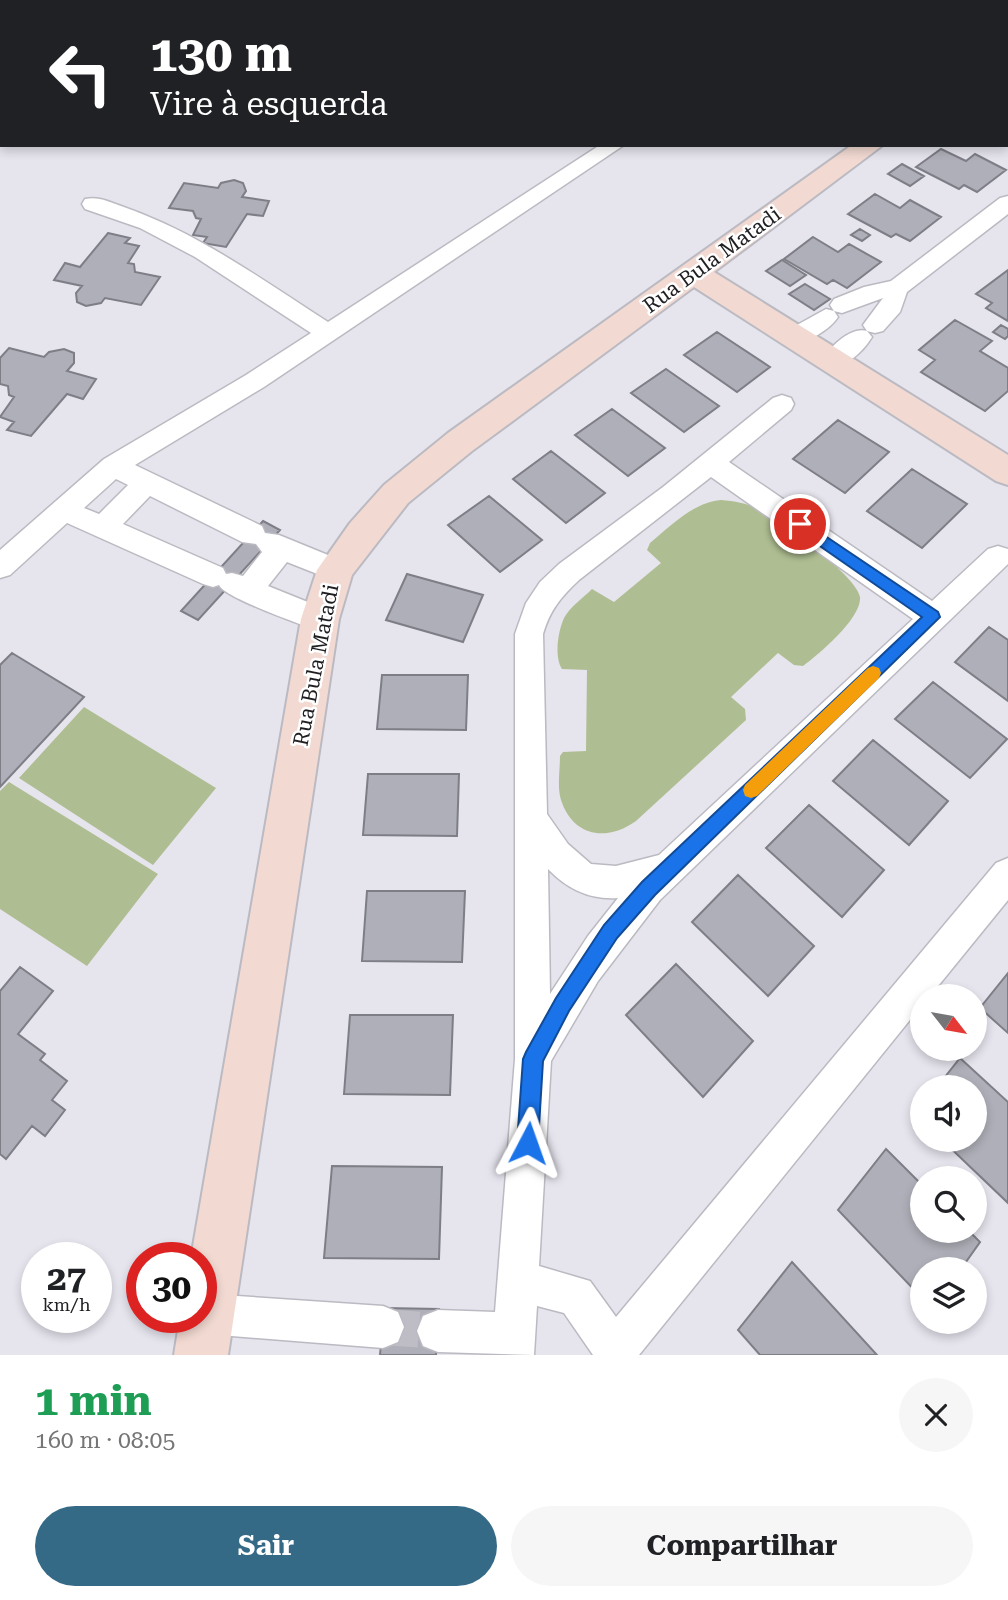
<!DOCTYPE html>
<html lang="pt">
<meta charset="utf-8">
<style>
body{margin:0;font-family:"Roboto Serif",serif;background:#f6f6f6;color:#202124;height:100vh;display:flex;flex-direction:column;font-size:26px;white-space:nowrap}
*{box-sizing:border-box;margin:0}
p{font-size:23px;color:#757577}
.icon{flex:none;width:38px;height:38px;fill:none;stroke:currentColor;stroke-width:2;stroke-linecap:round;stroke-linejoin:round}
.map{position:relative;height:1355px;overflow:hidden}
.drawer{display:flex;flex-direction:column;background:#fff;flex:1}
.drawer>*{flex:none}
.guide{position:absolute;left:0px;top:0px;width:1008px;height:147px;box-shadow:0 4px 10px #0003;background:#202124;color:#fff;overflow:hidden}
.needle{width:46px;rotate:121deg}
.controls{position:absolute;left:910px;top:984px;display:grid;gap:14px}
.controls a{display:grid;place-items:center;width:77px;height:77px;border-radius:50%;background:#fff;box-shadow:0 4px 10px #0003;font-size:35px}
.speed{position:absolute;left:21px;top:1242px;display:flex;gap:14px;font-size:35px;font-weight:700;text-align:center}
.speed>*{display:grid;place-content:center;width:91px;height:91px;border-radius:50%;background:#fff;box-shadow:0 4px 10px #0003;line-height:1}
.speed small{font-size:18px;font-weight:400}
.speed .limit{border:10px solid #d22;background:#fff;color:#111}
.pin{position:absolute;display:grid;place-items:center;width:60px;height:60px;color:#fff;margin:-30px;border:4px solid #fff;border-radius:50%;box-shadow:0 2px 7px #0007}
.me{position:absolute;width:77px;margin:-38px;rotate:4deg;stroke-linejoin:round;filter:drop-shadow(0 0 5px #0008)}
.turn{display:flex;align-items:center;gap:24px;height:147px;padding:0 35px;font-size:32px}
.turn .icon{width:91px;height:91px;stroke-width:2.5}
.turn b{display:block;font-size:49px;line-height:60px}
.round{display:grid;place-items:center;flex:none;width:74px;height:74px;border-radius:37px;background:#f6f6f6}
.summary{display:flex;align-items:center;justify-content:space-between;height:119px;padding:0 35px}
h1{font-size:42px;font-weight:700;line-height:52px;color:#1e9e55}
.action{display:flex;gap:14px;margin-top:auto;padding:14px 35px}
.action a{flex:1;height:80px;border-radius:42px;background:#356a86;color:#fff;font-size:28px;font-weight:700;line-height:80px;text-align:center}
.action a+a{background:#f6f6f6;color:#202124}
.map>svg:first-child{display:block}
</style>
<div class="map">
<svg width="1008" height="1355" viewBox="0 0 1008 1355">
<rect width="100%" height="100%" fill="#e6e4ed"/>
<path fill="#afbe92" d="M721,500C735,501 746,503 758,509C778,518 857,576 860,597C862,618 819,654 803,666L794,665L778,653L731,697L745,709L746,720L636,821C607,842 573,837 561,800C557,787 560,770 560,756L563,752L586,751L587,670L562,669C554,657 558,631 564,618C570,607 583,598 592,589L614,602L661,563L647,550L650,543C672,525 692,503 721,500Z
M84,707L216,788L153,865L19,778Z
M9,782L158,874L87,966L0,909V791Z"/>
<path fill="#aeafb8" stroke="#7d7e86" stroke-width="2" d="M941,149L966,161L975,154L1006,170L977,192L964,185L959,189L916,167Z
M902,164L924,176L910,186L888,174Z
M234,180L243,183L246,191L242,197L269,201L263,216L247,214L226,247L203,243L207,237L193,235L201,219L196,218L193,211L169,208L184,183L218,188L221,183Z
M875,194L900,208L910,200L941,217L910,241L896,234L891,237L848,214Z
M860,229L870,235L862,241L851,235Z
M108,233L130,238L125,243L139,246L128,263L134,264L135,272L160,277L141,305L105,298L101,303L86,306L77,302L76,293L82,286L54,280L65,263L80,267Z
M813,237L838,252L849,244L881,262L847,288L833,280L827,284L784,259Z
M782,260L806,275L790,286L766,271Z
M1008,270V321L986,308L992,303L976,294Z
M805,284L830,299L814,310L789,294Z
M955,320L992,341L980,351L1008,368V391L985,411L921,372L935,360L919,350Z
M1001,325L1008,329V336L1005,339L993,332Z
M717,332L770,367L737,392L684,355Z
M9,348L44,357L49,352L64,349L74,353V363L67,371L96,379L83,399L67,394L31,436L7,430L14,422L0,417L14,397L9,395L8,386L0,384V358Z
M666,369L719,406L684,432L631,393Z
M612,409L665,448L628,476L575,435Z
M838,420L889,452L845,493L793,459Z
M551,451L605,493L566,523L513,479Z
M912,469L967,504L922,548L867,511Z
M489,496L542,540L500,572L448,525Z
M263,521L280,530L198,620L181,611Z
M407,574L483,595L463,642L386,620Z
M989,627L1008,640V701L955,662Z
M12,653L84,697L0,787V665Z
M382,675H468L466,730L377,729Z
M933,682L1007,739L970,778L895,719Z
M873,740L948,801L909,845L833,781Z
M368,774H459L457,836L363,835Z
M809,805L884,870L842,917L766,848Z
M738,875L814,946L768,996L692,922Z
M367,891H465L462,962L362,961Z
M676,964L753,1041L703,1097L626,1015Z
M20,967L53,991L18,1034L45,1054L40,1060L67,1081L52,1100L65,1110L45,1136L32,1126L6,1159L0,1154V991Z
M1008,973V1033L980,1008Z
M350,1015H453L450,1095L344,1094Z
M960,1058L1008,1102V1203L941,1139H975V1087H937Z
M886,1149L922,1185V1230H968L980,1242L961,1269H922V1298L838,1210Z
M332,1166L442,1167L439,1259L324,1258Z
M792,1262L877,1355H760L738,1330Z
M384,1308L439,1309L436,1355H380Z"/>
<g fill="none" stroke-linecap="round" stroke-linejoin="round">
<path stroke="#bebcc4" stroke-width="36" stroke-dasharray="36 18" stroke-linecap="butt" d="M383,1327L438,1331"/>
<defs>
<path id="street" d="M104,0H124L103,2Z
M460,0H480L459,2Z
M841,0H860L840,2Z
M2,60V72L0,73V61Z
M600,145H624L264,387L135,465L262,526L265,533L279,535L345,562L349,570L345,578L335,581L287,562L268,586L330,611L334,619L330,627L320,631C302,625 225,598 219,585L213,587L203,584L67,523L10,575L0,578V550L104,459L246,375L311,333L195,257L140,228L85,209L82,204L85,199C98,196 110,202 121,206C197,232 261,279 328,322ZM116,479L128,485L99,514L84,508ZM150,496L242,542L256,544L262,552L243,576L232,573L226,574L223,568L123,524Z
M1008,196V214L907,292L900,312L883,331L875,333L867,331L872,337C863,352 843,371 825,366L822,360C830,347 851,326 867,331L863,325L883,298L842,313L834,311L830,305L834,299L864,287L891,281L1000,198Z
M826,309L834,311L838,317C829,331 803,346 788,342L784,336L788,330Z
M782,395L791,398L794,404L791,410L729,462L932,601L988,549L998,546L1008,549V564L660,900L598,981L551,1061L539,1266L590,1281L616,1317L996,863L1008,858V900L930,996H922V1005L639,1355H593L564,1313L537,1306L534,1355L438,1352L423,1346L417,1331L423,1316L438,1310L495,1312L515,1059V634L526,603L540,582L559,564L663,487L773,398ZM711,477L913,619L659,855L616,866L591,864L568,844L547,814L543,634C550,610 561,597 579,580ZM548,869C567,889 590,900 618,898L588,936L550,994Z
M207,1294L383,1306L398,1312L404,1327L398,1342L383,1348L207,1334L193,1328L188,1318H201V1296Z"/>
<path id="secondary" d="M1006,37H1008L1006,52Z
M852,145H883L714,272L1008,455V485L996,481L694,287L472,451L408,503L352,575L339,619L228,1355H174L180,1318H201V1258H191L301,619L317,570L350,523L384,485L448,433Z"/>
</defs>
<use href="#street" stroke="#bbbac2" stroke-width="3"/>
<use href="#secondary" stroke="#bbbac2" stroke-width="4"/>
<use href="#street" fill="#fff" fill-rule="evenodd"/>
<use href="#secondary" fill="#f2dad2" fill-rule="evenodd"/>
</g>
<path fill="#1a73e8" stroke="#114b97" stroke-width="2" d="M800,519L938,612L940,617L655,895L617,938L569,1011L543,1061L538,1143L535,1150L528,1153L520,1150L517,1143L523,1059L526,1052L556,998L604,925L642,882L922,617L794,528L792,524L794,520Z"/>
<path fill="#f59e0b" d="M873,666L879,668L881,673L879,678L757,796L751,798L745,796L743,790L745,785L868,668Z"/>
<g text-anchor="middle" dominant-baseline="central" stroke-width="5" stroke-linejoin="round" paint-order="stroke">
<g font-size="21" fill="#1f1e21" stroke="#fff">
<text transform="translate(712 260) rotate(-36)">Rua Bula Matadi</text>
<text transform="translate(316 665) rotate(-79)">Rua Bula Matadi</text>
</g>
</g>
</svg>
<div class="controls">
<a><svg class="needle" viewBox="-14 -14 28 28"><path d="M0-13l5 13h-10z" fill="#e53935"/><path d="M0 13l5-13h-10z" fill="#757577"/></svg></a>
<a><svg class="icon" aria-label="sound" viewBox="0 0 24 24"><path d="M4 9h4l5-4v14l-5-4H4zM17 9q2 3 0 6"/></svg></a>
<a><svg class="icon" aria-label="search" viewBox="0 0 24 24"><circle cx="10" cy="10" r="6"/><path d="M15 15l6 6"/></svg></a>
<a><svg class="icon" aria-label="layers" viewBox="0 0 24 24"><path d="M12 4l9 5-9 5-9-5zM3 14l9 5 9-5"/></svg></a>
</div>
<div class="speed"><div>27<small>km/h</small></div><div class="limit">30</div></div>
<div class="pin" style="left:800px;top:524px;background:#d93025"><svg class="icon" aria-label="arrive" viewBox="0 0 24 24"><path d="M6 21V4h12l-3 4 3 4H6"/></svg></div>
<svg class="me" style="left:528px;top:1143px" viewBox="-20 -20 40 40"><path d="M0-17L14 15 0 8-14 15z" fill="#1a73e8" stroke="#fff" stroke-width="4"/></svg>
<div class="guide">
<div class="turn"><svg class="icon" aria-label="left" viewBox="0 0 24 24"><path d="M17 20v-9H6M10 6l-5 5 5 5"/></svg><div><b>130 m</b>Vire à esquerda</div></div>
</div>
</div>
<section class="drawer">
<div class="summary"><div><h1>1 min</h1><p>160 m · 08:05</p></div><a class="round"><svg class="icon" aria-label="close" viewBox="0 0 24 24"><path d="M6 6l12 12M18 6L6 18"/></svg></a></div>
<div class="action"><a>Sair</a><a>Compartilhar</a></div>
</section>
